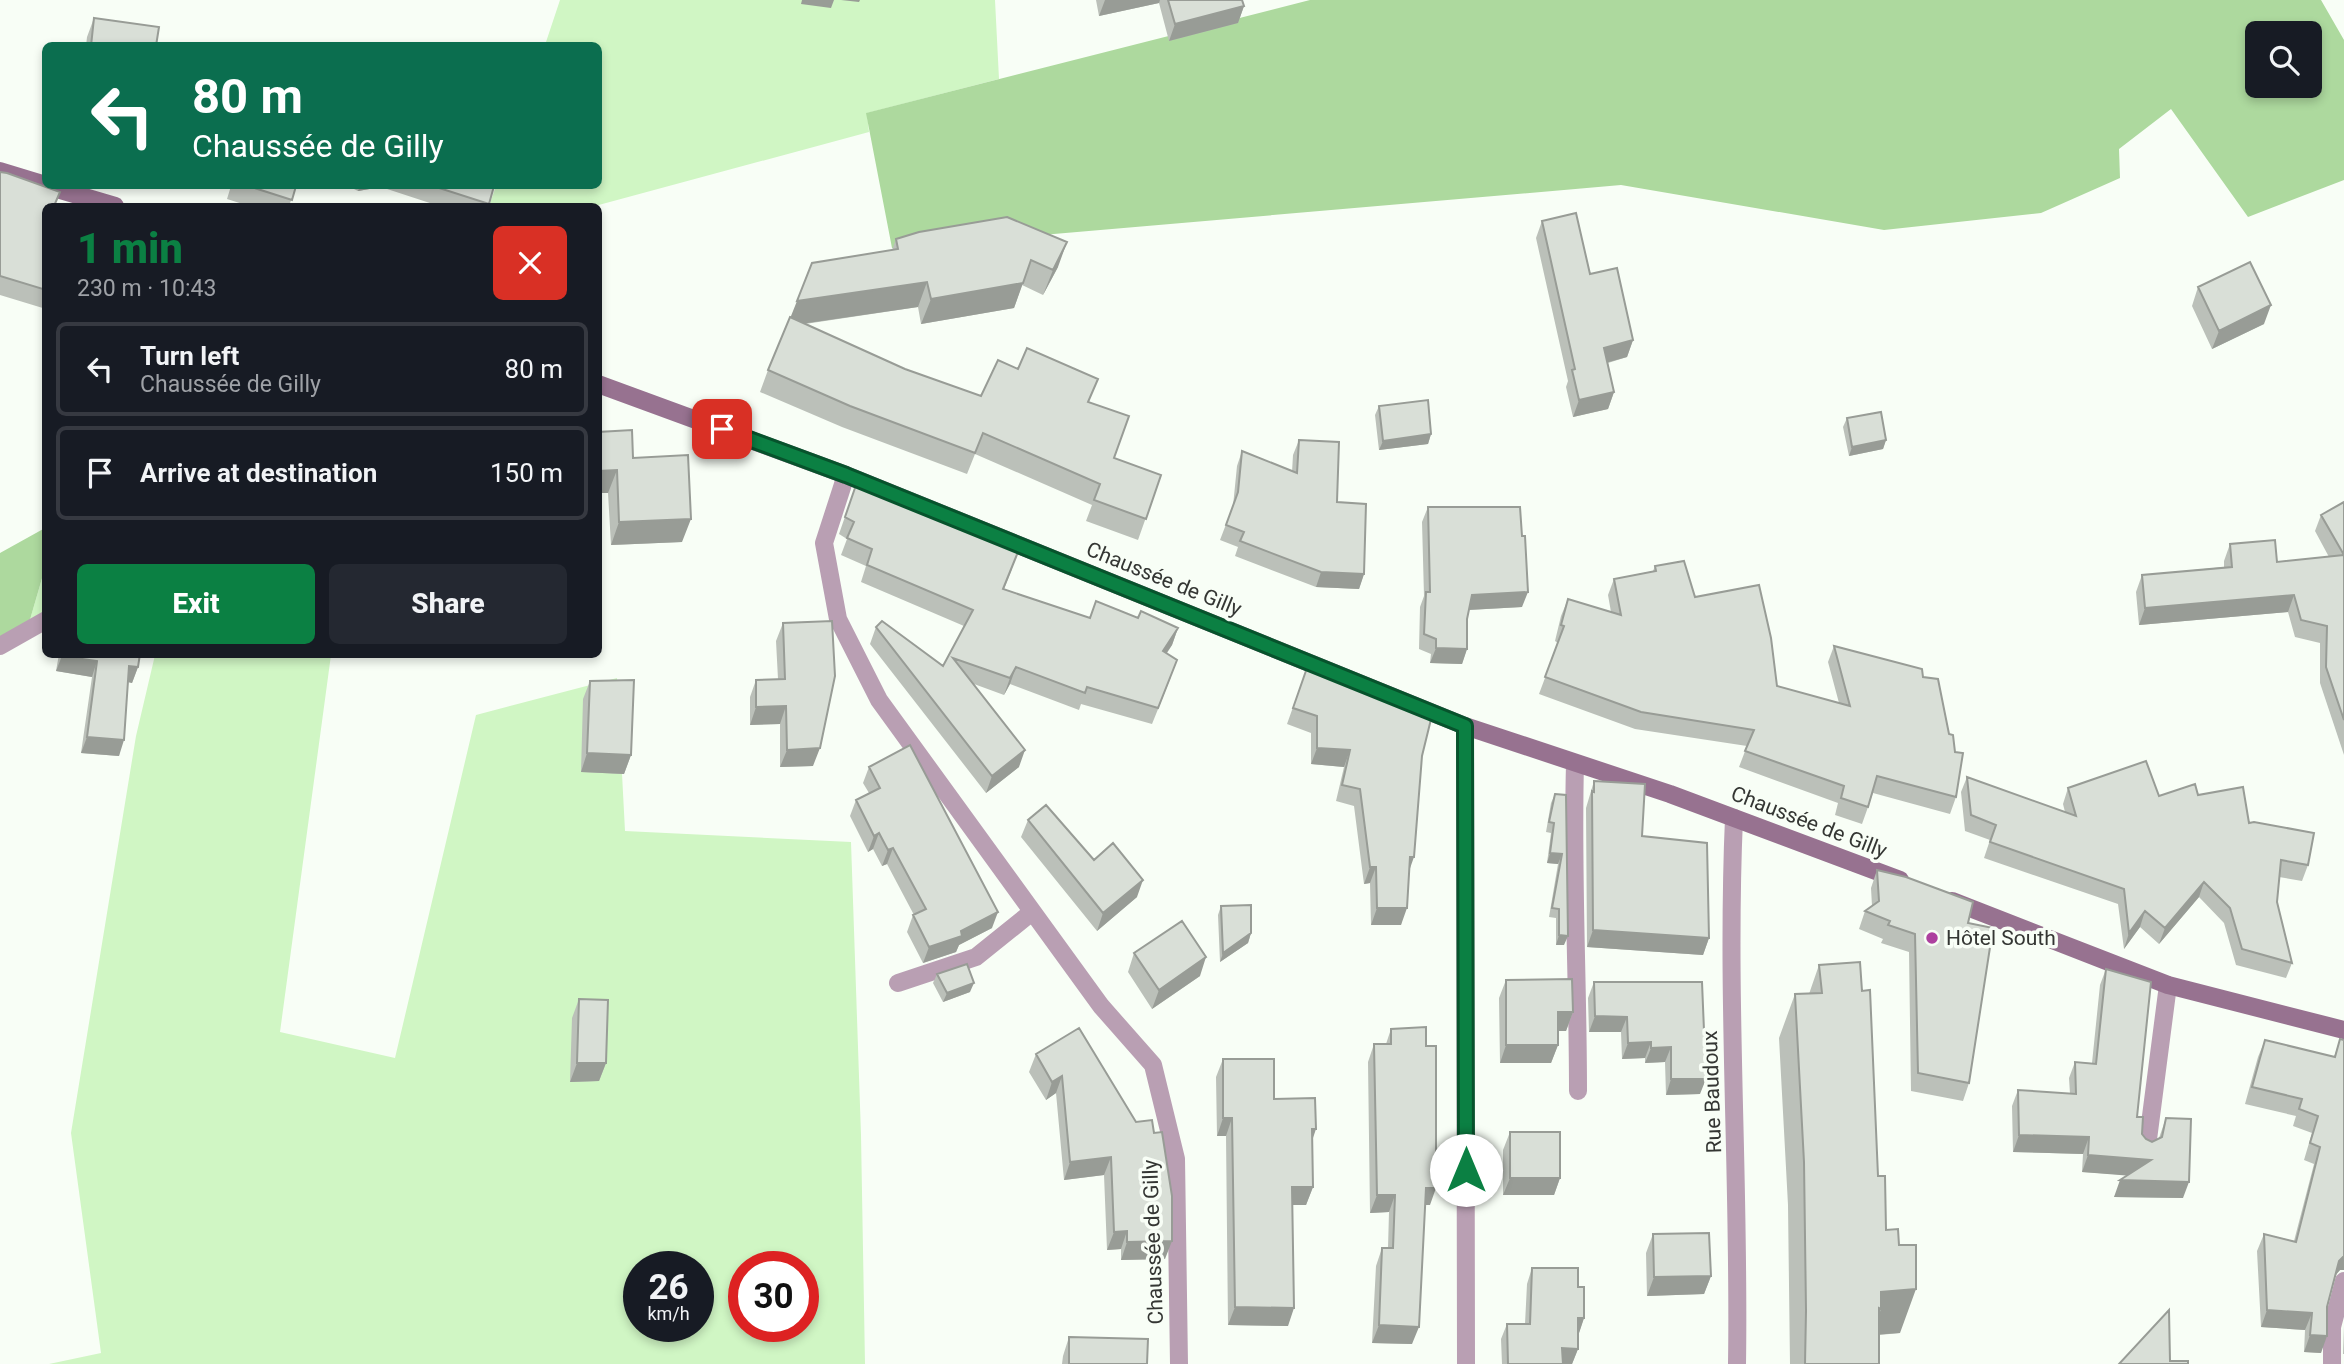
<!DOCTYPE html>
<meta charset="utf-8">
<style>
body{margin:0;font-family:Roboto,sans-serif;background:#242831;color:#f1f3f6;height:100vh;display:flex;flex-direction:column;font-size:26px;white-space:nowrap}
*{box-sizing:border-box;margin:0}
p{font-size:23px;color:#9ea1a6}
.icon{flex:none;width:38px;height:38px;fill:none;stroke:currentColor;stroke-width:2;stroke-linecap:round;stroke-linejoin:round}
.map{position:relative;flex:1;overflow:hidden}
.details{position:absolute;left:42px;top:203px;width:560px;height:455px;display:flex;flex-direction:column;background:#171b24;border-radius:10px;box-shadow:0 4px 10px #0003}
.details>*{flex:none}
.top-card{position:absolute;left:42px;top:42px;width:560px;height:147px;border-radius:10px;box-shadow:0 4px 10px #0003;background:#0b6e4f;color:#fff;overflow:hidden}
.fabs{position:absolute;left:2245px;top:21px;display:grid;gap:14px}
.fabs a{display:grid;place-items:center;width:77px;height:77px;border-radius:10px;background:#171b24;box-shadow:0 4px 10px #0003;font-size:35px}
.speed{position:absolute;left:623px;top:1251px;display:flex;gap:14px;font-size:35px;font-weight:700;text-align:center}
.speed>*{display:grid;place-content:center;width:91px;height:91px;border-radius:50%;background:#171b24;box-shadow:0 4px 10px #0003;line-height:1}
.speed small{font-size:18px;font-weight:400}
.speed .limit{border:10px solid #d22;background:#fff;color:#111}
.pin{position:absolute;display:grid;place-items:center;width:60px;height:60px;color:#fff;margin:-30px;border-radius:14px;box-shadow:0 4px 10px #0006}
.me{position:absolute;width:77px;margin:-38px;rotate:0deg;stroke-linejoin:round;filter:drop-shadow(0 0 5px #0008)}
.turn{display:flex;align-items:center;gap:24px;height:147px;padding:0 35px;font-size:32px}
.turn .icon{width:91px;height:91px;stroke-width:2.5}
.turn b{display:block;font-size:49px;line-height:60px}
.round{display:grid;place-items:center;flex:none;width:74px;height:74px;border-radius:10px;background:#242831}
.overview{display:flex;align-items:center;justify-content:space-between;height:119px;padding:0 35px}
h1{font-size:42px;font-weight:800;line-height:52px;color:#0b8043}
.button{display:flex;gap:14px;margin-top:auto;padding:14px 35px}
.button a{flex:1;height:80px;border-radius:10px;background:#0b8043;color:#fff;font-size:28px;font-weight:800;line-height:80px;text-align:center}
.button a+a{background:#242831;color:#f1f3f6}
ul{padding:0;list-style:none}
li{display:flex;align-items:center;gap:21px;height:94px;margin:0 14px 10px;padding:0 21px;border:4px solid #363941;border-radius:10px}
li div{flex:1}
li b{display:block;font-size:26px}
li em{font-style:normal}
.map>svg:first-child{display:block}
</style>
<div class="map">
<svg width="2344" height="1364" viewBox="0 0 2344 1364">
<rect width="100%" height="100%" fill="#f8fef6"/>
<path fill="#d0f6c4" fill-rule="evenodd" d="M560,0H995L999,79L867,113L869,132L595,206H489L496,186H598V46L545,45Z
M45,568V619L27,630Z
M155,655H331L280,1032L395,1058L476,715L617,678L625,831L851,842L861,1135L865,1364H49L101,1353L71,1133L136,736ZM639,1267H698V1326H639ZM744,1267H803V1326H744Z"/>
<path fill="#add99e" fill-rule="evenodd" d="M1310,0H2321L2344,40V180L2248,217L2171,109L2119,149L2120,178L2041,213L1884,230L1621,185L892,248L866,113ZM2258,33H2310V86H2258Z
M45,528V568L27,630L0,646V553Z"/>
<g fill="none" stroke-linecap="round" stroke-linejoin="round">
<path stroke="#b99fb3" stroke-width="18" d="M2147,1147L2168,985
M2332,1364V1327L2344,1281"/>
<path stroke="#b99fb3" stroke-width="18" d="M846,475L824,543L838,619L879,700L1101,1006L1153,1065L1176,1159L1179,1364
M0,646L46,620
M1465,726L1466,1364
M1575,764C1572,873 1578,982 1578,1091
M898,983L976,957L1032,912"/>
<path stroke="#b99fb3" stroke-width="18" d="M1734,818C1726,1000 1740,1182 1737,1364"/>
<path stroke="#977290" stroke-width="18" d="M0,171L46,185
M47,186L115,206
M598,384L846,475L1465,726L1670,794L1900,880
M1952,901L2168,985L2344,1030"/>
</g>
<path fill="#bbc0b9" d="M1096,0H1242L1244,6L1238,23L1169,41L1159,3L1099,16Z
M94,18L156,46H86L87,37Z
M0,172L46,206V309L0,295Z
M231,186H296L289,206H249L227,199Z
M348,186H494L488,206H439L381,187L358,191Z
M1007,217L1058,267L1043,295L1022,285L1014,308L921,324L918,307L805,324L905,369L981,396L1089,402L1114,458L1161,475L1138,540L1086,521L1092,505L975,454L967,474L842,427L760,392L768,370L791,317L892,250L896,239Z
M1542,221L1590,274L1633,340L1627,357L1608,363L1614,392L1608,409L1573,417L1566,387L1568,381L1536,238Z
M2198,287L2264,324L2212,349L2192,306Z
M1379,406L1431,434L1428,444L1379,450L1375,415Z
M1847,418L1886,440L1883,449L1849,456L1843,427Z
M598,432L633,458L682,542L611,545L608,493H598Z
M1299,440L1337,502L1364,574L1359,589L1316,587L1235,556L1238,547L1220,540L1233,506L1237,466L1242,451L1292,472L1293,455Z
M856,485L1012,569L1004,589L1090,618H1138L1178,628L1172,645L1167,653L1171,677L1152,724L1081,704L1079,710L1010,684L1004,695L974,684L1019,767L986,793L870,644L876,627L943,666L964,626L861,582L866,566L841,555L847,539L839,534Z
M2344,502V755L2320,683V643L2295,637L2288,612L2139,625L2136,592L2142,575L2224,567V561L2230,544L2277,562L2329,557L2315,531L2321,515Z
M1428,507L1522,607L1469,610L1467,619V649L1462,664L1430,663L1431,654L1419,649L1420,607L1424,596L1422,522Z
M1655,566L1695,597L1777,686L1839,703L1828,662L1834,646L1923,677L1956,797L1950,814L1873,793L1862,824L1835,815L1838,803L1739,767L1747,746L1635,729L1539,694L1558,643L1555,641L1561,616L1568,599L1611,612L1608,595L1614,579L1653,571Z
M783,623L813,766L780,767V724L750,725V697L756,680L778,679L776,641Z
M59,654H140L138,667L132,683L128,682L119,756L81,753L92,677L56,671Z
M1308,665L1422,756L1409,872L1401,925H1371L1370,883L1364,884L1354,806L1336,801L1344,767L1311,764V733L1287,724Z
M590,681L631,755L624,774L581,772L583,699Z
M869,767L992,928L959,945L956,952L923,963L907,932L913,915H914L887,864L882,866L873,849L868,852L850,816L856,800L869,793L863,783Z
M1967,777L2065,812L2063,804L2068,788L2159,796L2198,795L2249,823L2308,865L2302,881L2279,877L2277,902L2292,963L2286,978L2236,965L2224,923L2199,897L2159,944L2140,927L2124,949L2118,904L1984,858L1990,840L1965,831L1961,792Z
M1594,781L1642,836L1709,938L1703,955L1587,947L1586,808Z
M1555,794L1566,795L1564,945H1556V918L1549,917L1558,864L1547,863L1551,833L1546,832L1551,803Z
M1028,820L1094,860L1137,897L1097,931L1021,837Z
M1877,870L1968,923L1969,1083L1963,1101L1911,1091L1909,952L1881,943L1883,939L1859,929L1865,911L1872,906L1871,888Z
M1221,906L1251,933L1248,943L1220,962L1218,915Z
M1134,953L1200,976L1152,1009L1128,972Z
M1819,965L1878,1176L1886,1230L1900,1333L1879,1335V1364H1790L1788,1205L1779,1038L1795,994H1809Z
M2106,969L2137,1117L2142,1134L2146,1139L2152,1142L2159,1138L2166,1118L2183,1198L2114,1197L2128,1175L2082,1172L2083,1154L2013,1152L2012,1106L2018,1090L2070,1094L2069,1078L2075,1062L2092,1063L2100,985Z
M937,974L970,992L943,1002L933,983Z
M1506,980L1573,1012L1566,1031H1558V1045L1551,1063H1500L1499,998Z
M1594,982H1702L1700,1094L1666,1095L1665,1062L1645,1063V1058L1622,1059L1621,1032H1589L1588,998Z
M579,999L606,1063L599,1081L570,1082L572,1018Z
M1079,1028L1165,1259L1121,1260V1249L1107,1250L1104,1175L1064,1180L1056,1093L1046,1100L1029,1072L1036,1054Z
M1391,1029L1430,1205H1425L1412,1344L1372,1343L1376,1266L1382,1248H1388L1389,1212L1370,1213L1368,1062L1374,1044H1386Z
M2340,1039L2344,1040V1270H2340L2335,1276L2327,1307L2321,1353L2304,1352L2305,1330L2261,1327L2257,1251L2264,1234L2294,1241L2314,1164L2304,1160L2312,1133L2293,1126L2296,1116L2245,1104L2258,1057L2265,1040L2334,1057Z
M1223,1059L1274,1099L1312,1140L1313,1187L1306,1205H1292L1288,1326L1228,1325L1226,1136H1217L1216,1077Z
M1510,1132L1560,1178L1554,1195H1503V1150Z
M1653,1234L1711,1276L1704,1294L1647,1296L1646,1253Z
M1532,1268L1578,1287L1584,1318L1579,1333L1578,1349L1572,1364H1502L1501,1339L1507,1324H1525L1527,1284Z
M2344,1326V1354H2343Z
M1069,1337L1147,1364H1062L1063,1356Z"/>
<path fill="#989c96" d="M802,0H834L831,8L801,4Z
M841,0H860L859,2Z
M1105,0H1160L1159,3L1099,16Z
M1244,6L1238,23L1169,41L1175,24Z
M360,186H381V187L358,191Z
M1067,242L1058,267L1043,295L1053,270Z
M927,282L918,307L787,326L797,301Z
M1023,283L1014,308L921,324L931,299Z
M2271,305L2264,324L2212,349L2219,331Z
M1633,340L1627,357L1598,365L1604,348Z
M1614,392L1608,409L1573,417L1579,400Z
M1431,434L1428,444L1379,450L1383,441Z
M1886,440L1883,449L1849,456L1852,447Z
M617,470L608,493H598V471Z
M691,519L682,542L611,545L619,522Z
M1321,572L1364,574L1359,589L1316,587Z
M1528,592L1522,607L1467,610L1472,595Z
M2294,595L2288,612L2139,625L2145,608Z
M1178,628L1172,645L1157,667L1163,651Z
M1436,648L1467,649L1462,664L1430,663Z
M62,656L97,661L92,677L56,671Z
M129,666L138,667L132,683L124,681Z
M1016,667L1010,684L1004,695L1010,678Z
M786,706L780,724L750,725L756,707Z
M87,737L124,740L119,756L81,753Z
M820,748L813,766L780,767L787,750Z
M1317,748L1350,750L1344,767L1311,764Z
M1025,750L1019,767L986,793L992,776Z
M587,753L631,755L624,774L581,772Z
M879,833L873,849L868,852L874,836Z
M893,848L887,864L882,866L888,850Z
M1550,853L1562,854L1558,864L1547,863Z
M1410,857H1414L1408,874Z
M1370,867H1376L1370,883L1364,884Z
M1143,880L1137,897L1097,931L1103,913Z
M2204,882L2199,897L2159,944L2165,928Z
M1377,908H1407L1401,925H1371Z
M2145,911L2140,927L2124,949L2129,933Z
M998,912L992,928L959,945L956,952L923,963L929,947Z
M1593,930L1709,938L1703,955L1587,947Z
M1251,933L1248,943L1220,962L1223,953Z
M1559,935L1568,936L1564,945H1556Z
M1206,957L1200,976L1152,1009L1159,990Z
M974,983L970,992L943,1002L947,993Z
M1558,1012H1573L1566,1031H1551Z
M1595,1016L1627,1017L1621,1032H1589Z
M1651,1042L1645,1058L1622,1059L1628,1043Z
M1506,1045H1558L1551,1063H1500Z
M1671,1047L1665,1062L1645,1063L1651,1048Z
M577,1063H606L599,1081L570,1082Z
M1062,1076L1056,1093L1046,1100L1052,1082Z
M1671,1079H1706L1700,1094L1666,1095Z
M1223,1118H1232L1226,1136H1217Z
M1312,1129H1316L1310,1147Z
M2019,1135L2089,1137L2083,1154L2013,1152Z
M2088,1155L2151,1160L2145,1177L2082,1172Z
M1111,1157L1104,1175L1064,1180L1070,1162Z
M1510,1178H1560L1554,1195H1503Z
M2120,1180L2189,1182L2183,1198L2114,1197Z
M1292,1187H1313L1306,1205H1285Z
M1426,1188H1436L1430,1205H1420Z
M1377,1195H1395L1389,1212L1370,1213Z
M1127,1231L1121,1249L1107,1250L1114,1232Z
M1172,1241L1165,1259L1121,1260L1127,1242Z
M2344,1256V1270H2340L2333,1278L2339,1261Z
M1711,1276L1704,1294L1647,1296L1654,1277Z
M1916,1289L1900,1333L1872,1335L1881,1309V1292Z
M1235,1307L1294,1308L1288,1326L1228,1325Z
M2267,1310L2312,1313L2305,1330L2261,1327Z
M1578,1318H1584L1579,1333Z
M1379,1325L1419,1327L1412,1344L1372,1343Z
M2310,1335L2327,1336L2321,1353L2304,1352Z
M1562,1348L1578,1349L1572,1364H1557Z"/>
<path fill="#d9dfd7" stroke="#989c96" stroke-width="2" d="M1168,0H1242L1244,6L1175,24Z
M94,18L159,27L156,46H91Z
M0,172L7,173L60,192L54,206H46V290L0,276Z
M248,186H296L292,200Z
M433,186H494L489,204Z
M1576,213L1590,274L1617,268L1633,340L1604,348L1614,392L1579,400L1572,370L1575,369L1542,221Z
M1007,217L1067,242L1053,270L1031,260L1023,283L931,299L927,282L797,301L812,263L898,249L896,239L919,232Z
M2250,262L2271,305L2219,331L2198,287Z
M790,317L905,369L981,396L998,360L1018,369L1027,348L1098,379L1088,402L1129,416L1114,458L1161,475L1146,519L1094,500L1100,484L983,433L975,453L850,406L768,370Z
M1428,400L1431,434L1383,441L1379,406Z
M1881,412L1886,440L1852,447L1847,418Z
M632,430L633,458L688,455L691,519L619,522L617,470L598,471V432Z
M1299,440L1339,442L1337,502L1366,504L1364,574L1321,572L1240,541L1244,532L1226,525L1238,492L1242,451L1297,473Z
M856,485L1018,552L1003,589L1090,618L1096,601L1138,618L1141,611L1178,628L1163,651L1177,660L1158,708L1087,687L1085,693L1016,667L1010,678L953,658L1025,750L992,776L876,627L882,621L943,666L973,610L867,565L872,549L847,538L854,522L845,517Z
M2344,502V720L2326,667L2327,626L2301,620L2294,595L2145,608L2142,575L2232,567L2230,544L2275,540L2277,562L2344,555L2321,515Z
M1428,507H1520L1522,536H1525L1528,592L1472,595L1467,619V649L1436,648V639L1424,634L1426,592H1430Z
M1684,561L1695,597L1759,585L1771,638L1777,686L1850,706L1834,646L1922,669L1923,677L1938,679L1949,734L1953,735L1955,752L1963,753L1956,797L1877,776L1868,807L1841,798L1844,786L1745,751L1754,730L1641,712L1545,677L1564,626L1561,625L1568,599L1621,615L1614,579L1656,571L1655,566Z
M832,621L835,676L820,748L787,750L786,706L756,707V680L785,679L783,623Z
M62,654H140L138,667L129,666L124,740L87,737L97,661L62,656Z
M1308,665L1386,695L1434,707L1422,756L1414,857H1410L1407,908H1377L1376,867H1370L1360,789L1342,785L1350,750L1317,748V716L1293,708Z
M634,680L631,755L587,753L590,681Z
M910,745L998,912L961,931L962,936L929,947L913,915L926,909L893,848L888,850L879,833L874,836L856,800L880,788L869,767Z
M2146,761L2159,796L2195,784L2198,795L2243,787L2249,823L2254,822L2314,833L2308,865L2281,860L2277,902L2292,963L2242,949L2230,908L2204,882L2165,928L2145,911L2129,933L2124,889L1990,842L1996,825L1971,815L1967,777L2076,816L2068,788Z
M1594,781L1645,784L1642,836L1707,843L1709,938L1593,930L1592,791L1594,792Z
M1555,794L1566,795L1568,936L1559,935V909L1552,908L1562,854L1550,853L1554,823L1549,822Z
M1046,805L1094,860L1113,843L1143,880L1103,913L1028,820Z
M1877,870L1906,877L1973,902L1968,923L1993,928L1969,1083L1918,1073L1915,934L1888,925L1890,921L1865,911L1879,901Z
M1251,905V933L1223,953L1221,906Z
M1182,921L1206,957L1159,990L1134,953Z
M1860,962L1862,991L1870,990L1878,1176H1885L1886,1230L1898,1229L1899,1245H1916V1289L1881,1292V1309L1879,1308V1364H1805L1806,1311L1804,1162L1795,994L1822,993L1819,965Z
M967,964L974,983L947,993L937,974Z
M2106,969L2151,982L2137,1117H2143L2142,1134L2146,1139L2152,1142L2162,1137L2166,1118L2191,1119L2189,1182L2120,1180L2151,1160L2088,1155L2089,1137L2019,1135L2018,1090L2076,1094L2075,1062L2096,1064Z
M1572,979L1573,1012H1558V1045H1506V980Z
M1594,982H1702L1706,1079H1671V1047L1651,1048V1042L1628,1043L1627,1017L1595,1016Z
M579,999L608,1000L606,1063H577Z
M1426,1027V1046H1436V1188H1426L1419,1327L1379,1325L1382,1248H1393L1395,1195H1377L1374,1044H1391V1029Z
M1079,1028L1136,1122L1152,1120L1154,1133L1162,1132L1172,1196V1241L1127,1242V1231L1114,1232L1111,1157L1070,1162L1062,1076L1052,1082L1036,1054Z
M2340,1039L2344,1040V1256L2339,1261L2327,1307V1336L2310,1335L2312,1313L2267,1310L2264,1234L2296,1242L2320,1147L2310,1143L2318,1116L2299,1109L2302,1099L2252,1087L2265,1040L2335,1057Z
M1223,1059H1274V1099L1315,1098L1316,1129H1312L1313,1187H1292L1294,1308L1235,1307L1232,1118H1223Z
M1510,1132H1560V1178H1510Z
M1709,1233L1711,1276L1654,1277L1653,1234Z
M1532,1268H1578V1287H1584V1318H1578V1349L1562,1348L1563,1364H1508L1507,1324H1530Z
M2169,1310L2170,1361H2188V1364H2119Z
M1069,1337L1148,1339L1147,1364H1069Z"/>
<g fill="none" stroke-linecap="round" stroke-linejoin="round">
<defs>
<path id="route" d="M722,429L846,475L1465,726L1466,1170"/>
</defs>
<use href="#route" stroke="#07532c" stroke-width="18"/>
<use href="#route" stroke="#0b8043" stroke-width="12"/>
</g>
<circle fill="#ad409f" stroke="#f8fef6" stroke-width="2.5" cx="1932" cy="938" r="7"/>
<g text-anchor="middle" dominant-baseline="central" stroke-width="7" stroke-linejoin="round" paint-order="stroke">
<g font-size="21" fill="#343633" stroke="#f8fef6">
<text transform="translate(1164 579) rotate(22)">Chaussée de Gilly</text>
<text transform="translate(1809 822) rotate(21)">Chaussée de Gilly</text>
<text transform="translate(1712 1092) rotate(-92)">Rue Baudoux</text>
<text transform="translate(1153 1242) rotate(-92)">Chaussée de Gilly</text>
</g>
<g font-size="21" fill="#343633" stroke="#f8fef6" text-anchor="start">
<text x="1946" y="938">Hôtel South</text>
</g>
</g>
</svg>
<div class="fabs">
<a><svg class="icon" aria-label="search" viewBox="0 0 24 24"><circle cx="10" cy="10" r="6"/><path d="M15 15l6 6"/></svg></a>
</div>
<div class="speed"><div>26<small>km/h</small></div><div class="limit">30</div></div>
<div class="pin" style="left:722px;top:429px;background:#d93025"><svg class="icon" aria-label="arrive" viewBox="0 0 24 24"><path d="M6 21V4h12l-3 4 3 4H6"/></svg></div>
<svg class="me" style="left:1466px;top:1170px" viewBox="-20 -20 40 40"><circle r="19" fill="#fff"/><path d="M0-13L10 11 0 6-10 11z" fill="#0b8043"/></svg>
<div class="top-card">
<div class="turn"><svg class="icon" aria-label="left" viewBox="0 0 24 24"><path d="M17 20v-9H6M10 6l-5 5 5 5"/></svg><div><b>80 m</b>Chaussée de Gilly</div></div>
</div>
<section class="details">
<div class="overview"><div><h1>1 min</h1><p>230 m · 10:43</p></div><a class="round" style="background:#d93025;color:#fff"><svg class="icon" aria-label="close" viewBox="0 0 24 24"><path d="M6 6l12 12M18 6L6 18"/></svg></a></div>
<ul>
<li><svg class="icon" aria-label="left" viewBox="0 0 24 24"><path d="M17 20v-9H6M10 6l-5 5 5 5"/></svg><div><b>Turn left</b><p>Chaussée de Gilly</p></div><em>80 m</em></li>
<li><svg class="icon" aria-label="arrive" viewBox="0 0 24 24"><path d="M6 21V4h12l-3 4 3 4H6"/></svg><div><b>Arrive at destination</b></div><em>150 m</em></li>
</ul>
<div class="button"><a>Exit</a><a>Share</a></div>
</section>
</div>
